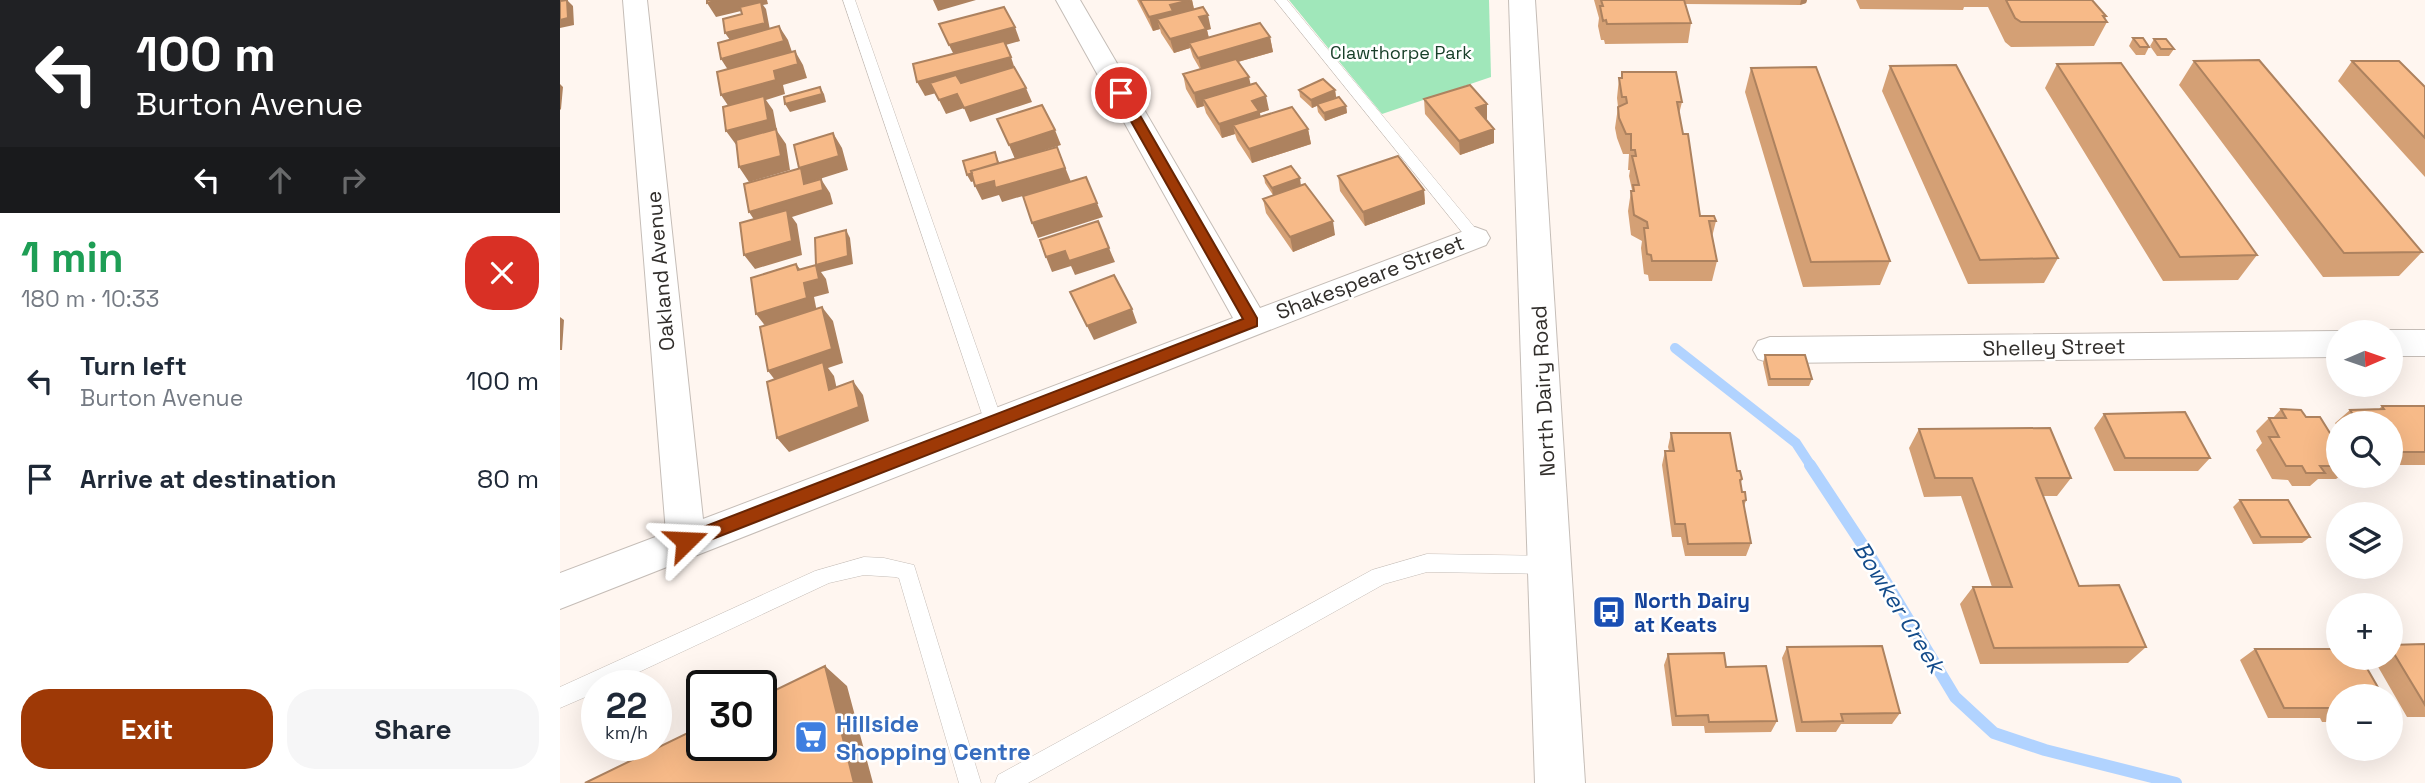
<!DOCTYPE html>
<meta charset="utf-8">
<style>
body{margin:0;font-family:"Space Grotesk",sans-serif;background:#f6f6f7;color:#1f2937;height:100vh;display:flex;flex-direction:column;font-size:26px;white-space:nowrap}
*{box-sizing:border-box;margin:0}
p{font-size:23px;color:#747a83}
.icon{flex:none;width:38px;height:38px;fill:none;stroke:currentColor;stroke-width:2;stroke-linecap:round;stroke-linejoin:round}
.map{position:relative;flex:1;overflow:hidden}
.panel{display:flex;flex-direction:column;background:#fff;width:560px}
.panel>*{flex:none}
.banner{background:#202124;color:#fff;overflow:hidden}
.needle{width:46px;rotate:88deg}
.tools{position:absolute;left:1766px;top:320px;display:grid;gap:14px}
.tools a{display:grid;place-items:center;width:77px;height:77px;border-radius:50%;background:#fff;box-shadow:0 7px 28px #0002;font-size:35px}
.speed{position:absolute;left:21px;top:670px;display:flex;gap:14px;font-size:35px;font-weight:700;text-align:center}
.speed>*{display:grid;place-content:center;width:91px;height:91px;border-radius:50%;background:#fff;box-shadow:0 7px 28px #0002;line-height:1}
.speed small{font-size:18px;font-weight:400}
.speed .limit{border:4px solid #111;border-radius:10px;background:#fff;color:#111}
.pin{position:absolute;display:grid;place-items:center;width:60px;height:60px;color:#fff;margin:-30px;border:4px solid #fff;border-radius:50%;box-shadow:0 2px 7px #0007}
.me{position:absolute;width:77px;margin:-38px;rotate:69deg;stroke-linejoin:round;filter:drop-shadow(0 0 5px #0008)}
.turn{display:flex;align-items:center;gap:24px;height:147px;padding:0 21px;font-size:32px}
.turn .icon{width:91px;height:91px;stroke-width:2.5}
.turn b{display:block;font-size:49px;line-height:60px}
.lanes{display:flex;align-items:center;height:66px;padding:0 21px;background:#0003;justify-content:center;gap:35px;direction:ltr}
.lanes .off{opacity:.35}
.round{display:grid;place-items:center;flex:none;width:74px;height:74px;border-radius:28px;background:#f6f6f7}
.overview{display:flex;align-items:center;justify-content:space-between;height:119px;padding:0 21px}
h1{font-size:42px;font-weight:700;line-height:52px;color:#1e9e55}
.primary-button{display:flex;gap:14px;margin-top:auto;padding:14px 21px}
.primary-button a{flex:1;height:80px;border-radius:28px;background:#9e3906;color:#fff;font-size:28px;font-weight:700;line-height:80px;text-align:center}
.primary-button a+a{background:#f6f6f7;color:#1f2937}
ul{padding:0;list-style:none}
li{display:flex;align-items:center;gap:21px;height:98px;padding:0 21px}
li div{flex:1}
li b{display:block;font-size:26px}
li em{font-style:normal}
main{display:flex;flex:1;min-height:0}
.map>svg:first-child{display:block}
</style>
<main>
<section class="panel">
<div class="banner">
<div class="turn"><svg class="icon" aria-label="left" viewBox="0 0 24 24"><path d="M17 20v-9H6M10 6l-5 5 5 5"/></svg><div><b>100 m</b>Burton Avenue</div></div>
<div class="lanes"><svg class="icon" aria-label="left" viewBox="0 0 24 24"><path d="M17 20v-9H6M10 6l-5 5 5 5"/></svg><svg class="icon off" aria-label="ahead" viewBox="0 0 24 24"><path d="M12 20V5M6 11l6-6 6 6"/></svg><svg class="icon off" aria-label="right" viewBox="0 0 24 24"><path d="M7 20v-9h11M14 6l5 5-5 5"/></svg></div>
</div>
<div class="overview"><div><h1>1 min</h1><p>180 m · 10:33</p></div><a class="round" style="background:#d93025;color:#fff"><svg class="icon" aria-label="close" viewBox="0 0 24 24"><path d="M6 6l12 12M18 6L6 18"/></svg></a></div>
<ul>
<li><svg class="icon" aria-label="left" viewBox="0 0 24 24"><path d="M17 20v-9H6M10 6l-5 5 5 5"/></svg><div><b>Turn left</b><p>Burton Avenue</p></div><em>100 m</em></li>
<li><svg class="icon" aria-label="arrive" viewBox="0 0 24 24"><path d="M6 21V4h12l-3 4 3 4H6"/></svg><div><b>Arrive at destination</b></div><em>80 m</em></li>
</ul>
<div class="primary-button"><a>Exit</a><a>Share</a></div>
</section>
<div class="map">
<svg width="1865" height="783" viewBox="0 0 1865 783">
<rect width="100%" height="100%" fill="#fff6f0"/>
<path fill="#a0e7ba" d="M729,0H929L931,77L822,114Z"/>
<g fill="none" stroke-linecap="round" stroke-linejoin="round">
<path stroke="#b1d3ff" stroke-width="10" d="M1115,348L1236,443L1251,466"/>
<path stroke="#b1d3ff" stroke-width="12" d="M1250,465L1312,559L1395,697L1434,733L1485,750L1616,783"/>
<defs>
<path id="service" d="M283,0H295L443,423L440,428H428L425,423Z
M715,0H727L920,234L923,238L920,242H910Z
M867,554L992,556L999,559L1002,565L999,571L992,574L867,572L824,584L468,783H435L438,775L812,570Z
M304,557L324,558L354,565L421,783H399L339,578L335,577L304,575L269,583L49,686H37V692L0,708V687L255,571Z"/>
<path id="minor" d="M63,0H87L143,519L673,318L496,0H520L700,308L904,231L915,227L926,231L930,238L926,245L0,609V573L106,533Z
M1830,330H1865V356H1830V332H1823Z
M1778,331L1782,332H1778V357L1210,363L1198,359L1193,350L1198,341L1210,337Z"/>
<path id="tertiary" d="M949,0H975L1025,783H975Z"/>
</defs>
<use href="#service" stroke="#c5bdb7" stroke-width="1"/>
<use href="#minor" stroke="#c5bdb7" stroke-width="2"/>
<use href="#tertiary" stroke="#c5bdb7" stroke-width="2"/>
<use href="#service" fill="#fff" fill-rule="evenodd"/>
<use href="#minor" fill="#fff" fill-rule="evenodd"/>
<use href="#tertiary" fill="#fff" fill-rule="evenodd"/>
</g>
<path fill="#d4a075" d="M577,0H632L634,9L651,29L647,30L649,38L710,37L713,52L678,62L690,84L709,110L700,113V117L748,129L751,144L692,163L677,140L675,134L662,138L646,113L644,106L637,108L626,89L623,74L640,69L633,57L630,48L614,53L601,33L600,29L593,31Z
M1034,0H1247L1246,3L1240,5L1125,4L1131,23L1128,43L1045,44L1044,40H1041L1038,26L1039,18Z
M1296,0H1532L1546,16L1545,19L1547,22L1534,46L1451,47L1445,42L1428,7H1404L1403,10L1300,9Z
M1573,38L1589,47L1585,55H1576L1569,46Z
M1594,39L1614,49L1609,56H1597L1590,46Z
M1634,61L1862,252L1839,276L1763,277L1619,85Z
M1792,61L1865,87V177L1778,81Z
M1497,64L1697,255L1678,280L1603,281L1485,88Z
M1330,66L1498,258L1484,283L1408,284L1322,91Z
M1191,68L1330,261L1320,285L1243,287L1185,92Z
M1062,72L1122,102L1119,114L1140,216L1156,221L1152,237L1157,261L1152,281H1089L1088,275L1084,274L1081,248L1082,241L1071,235L1068,211L1071,191H1072V190L1069,176L1070,170H1068L1069,154H1063L1057,138L1055,128L1058,107L1057,98L1059,78H1061Z
M739,90H775L776,97L769,100L786,106L787,113L765,121L758,112L757,106L752,108L740,97Z
M864,99L927,119H926L934,143L900,155L865,114Z
M704,176L741,185L775,235L733,252L706,213L703,199L713,195L705,183Z
M778,176L864,190L865,204L805,226L780,191Z
M1205,355L1252,379L1249,386H1208L1203,363Z
M1822,406H1865V465H1830V424H1778V427L1775,423L1790,410L1819,409Z
M1721,409L1746,417L1778,446V476H1780L1776,479H1758L1750,486H1732L1728,480L1712,479L1696,450L1702,443L1696,431L1709,418H1713Z
M1544,414L1650,458L1638,471H1554L1534,428Z
M1359,429L1511,478L1497,496H1483L1519,586L1586,647L1568,663L1420,664L1400,604L1413,587H1432L1401,496L1364,497L1349,448Z
M1111,433L1177,471L1182,479L1180,485L1182,492L1186,500L1184,507L1191,543L1186,556H1125L1121,537H1112L1102,465L1105,451H1109L1108,447Z
M1680,500L1750,537L1742,543L1693,544L1673,507Z
M1865,644V717H1847L1813,658H1830V645Z
M1227,647L1340,713L1332,724H1281L1276,732H1236L1222,658Z
M1695,649L1778,696V722H1762L1760,718H1708L1680,660Z
M1108,654L1166,667L1217,721L1211,732L1145,733L1144,726H1112L1104,665Z"/>
<path fill="#ad825f" d="M7,0L13,6L14,25L0,28V20Z
M159,0H207L208,4L203,5L206,9L210,30L170,40L165,33L202,6L156,17L147,3Z
M373,0H416L378,11Z
M632,0L635,14L597,19L600,29L593,31L589,17L610,5Z
M1241,0H1247L1246,3L1240,5Z
M648,15L651,29L647,30L650,43H629L630,48L614,53L610,39L639,17Z
M219,26L228,40L233,55L170,73L161,59Z
M455,27L460,41L396,59L389,45Z
M710,37L713,52L642,72L638,58Z
M235,51L243,65L247,78L223,85L225,94L206,100L213,110L217,131L226,144L230,170L189,182L179,167L177,146L166,131L171,110L161,95L214,71Z
M451,57L456,72L365,96L357,82Z
M689,77L692,91L643,99L644,106L637,108L634,93Z
M0,84L3,87L1,109L0,110Z
M260,87L264,94L266,102L230,112L225,104Z
M466,88L472,102L410,122L404,108Z
M775,90L776,97L752,108L751,100Z
M397,94L404,108L386,114L379,100Z
M706,96L709,110L700,113L702,125H673L675,134L662,138L659,124L692,101Z
M927,104V119L916,122V108Z
M786,106L787,113L765,121L764,113Z
M748,129L751,144L692,163L689,149Z
M934,129V143L900,155L899,141Z
M495,130L501,145L455,159L449,145Z
M273,133L282,148L288,170L250,182L261,179L270,193L273,204L232,217L237,224L242,255L195,269L184,255L199,227L189,212L244,184L239,168Z
M497,147L511,182L442,202L439,195L422,200L415,186Z
M435,152L443,173L411,182L407,175Z
M740,178L741,186L713,196L712,188Z
M864,190L865,204L805,226L803,212Z
M537,203L543,217L478,238L472,223Z
M773,221L775,235L733,252L730,237Z
M286,230L290,238L293,264L261,272L256,265Z
M549,248L555,262L515,275L511,266L492,272L486,257L505,251Z
M236,264L247,278L256,265L266,279L269,293L254,297L257,312L207,328L196,314L238,270Z
M262,307L273,321L283,363L268,368L274,376L280,403L219,385L208,371Z
M572,309L577,323L534,340L527,326Z
M0,317L4,320L2,350H0Z
M293,381L303,395L309,421L229,452L217,438Z
M265,666L287,686L313,783H294Z"/>
<path fill="#f7ba88" stroke="#ad825f" stroke-width="2" d="M7,0L8,18L0,20V1Z
M147,0H159L147,3Z
M580,0H630L610,5L613,11L589,17Z
M1041,0H1124L1131,23L1047,24L1046,20L1043,21L1040,6H1043Z
M1446,0H1532L1546,16H1543L1547,22H1461L1455,18Z
M201,2L205,23L165,33L163,19L182,14L180,7Z
M444,7L455,27L389,45L379,24Z
M643,7L648,15L639,17L646,29L610,39L597,19Z
M700,23L710,37L638,58L629,43Z
M219,26L224,41L161,59L158,43Z
M1573,38H1583L1589,47H1580Z
M1594,39H1606L1614,49H1601Z
M444,41L451,57L357,82L353,64Z
M235,51L238,64L214,71L216,80L161,95L157,72Z
M676,59L689,77L634,93L623,74Z
M1699,60L1862,252L1784,253L1634,61Z
M1792,61H1839L1865,87V138Z
M1561,63L1697,255L1620,257L1497,64Z
M1396,65L1498,258L1420,260L1330,66Z
M454,67L466,88L404,108L397,94L379,100L370,83L396,75L401,83Z
M1256,67L1330,261L1251,262L1191,68Z
M1062,72H1116L1122,102H1117L1123,134H1128L1140,216H1154L1156,221H1149L1157,261H1092L1091,255L1087,254L1084,228H1088L1087,222L1074,215L1071,191H1074L1073,185H1079L1072,156H1076L1075,150H1071V134H1066L1059,118L1058,107L1067,103L1066,97H1062L1059,78H1062Z
M763,79L775,90L751,100L739,90Z
M696,83L706,96L692,101L699,111L659,124L643,99Z
M910,85L927,104L916,108L934,129L899,141L864,99Z
M260,87L262,94L225,104L224,97Z
M204,96L208,120L166,131L163,107Z
M779,97L786,106L764,113L757,104Z
M482,105L495,130L449,145L437,119Z
M732,107L748,129L689,149L673,125Z
M216,129L221,156L179,167L176,140Z
M273,133L279,156L239,168L234,145Z
M497,147L505,168L435,188L434,181L415,186L411,171Z
M435,152L438,163L411,171L412,173L407,175L403,161Z
M838,156L864,190L803,212L778,176Z
M731,166L740,178L712,188L704,176Z
M241,168L244,184L261,179L263,190L189,212L184,184Z
M526,177L537,203L472,223L463,196Z
M745,184L773,221L730,237L703,199Z
M227,210L232,241L184,255L180,223Z
M538,221L549,248L509,261L505,251L486,257L480,240Z
M286,230L288,256L256,265L255,238Z
M236,264L238,270L256,265L259,279L244,283L247,298L196,314L191,278Z
M554,275L572,309L527,326L510,292Z
M262,307L272,349L208,371L200,327Z
M1205,355H1245L1252,379H1210Z
M263,362L269,390L293,381L299,407L217,438L207,382Z
M1822,406H1865V452H1830V424H1799L1790,410L1824,409Z
M1721,409L1741,410L1746,417H1760L1778,446V466H1760L1765,473H1746L1742,466H1726L1709,437H1719L1709,418H1726Z
M1625,412L1650,458H1565L1544,414Z
M1490,428L1511,478H1476L1519,586L1559,585L1586,647L1434,648L1413,587H1452L1412,478H1375L1359,429Z
M1111,433H1170L1177,471H1180L1182,479L1180,480L1182,492H1185L1186,500L1183,501L1191,543L1128,544L1125,524H1115L1105,451H1114Z
M1680,500H1728L1750,537H1701Z
M1865,644V705L1830,647V645Z
M1322,646L1340,713L1281,714L1283,721L1242,722L1227,647Z
M1695,649H1778V658H1801L1823,696H1778V710L1777,708H1724Z
M1164,653L1166,667L1206,666L1217,721L1149,722L1148,715L1116,716L1108,654Z
M265,666L294,783H25L142,726V746H201V697Z"/>
<path fill="#9e3906" stroke="#672504" stroke-width="2" d="M561,89L567,93L697,318V326L132,547H120L117,541L120,536L683,319L555,93Z"/>
<defs>
<symbol id="bus-square" viewBox="-11 -11 22 22"><rect x="-9" y="-9" width="18" height="18" rx="4" fill="#1a4fb4" stroke="#fff"/><path d="M-5-6H5V4H4V6H2V4H-2V6H-4V4H-5ZM-3.5-4V0h7V-4ZM-3.5 1.2v1.5H-2V1.2ZM2 1.2v1.5H3.5V1.2Z" fill="#fff"/></symbol>
<symbol id="supermarket-square" viewBox="-11 -11 22 22"><rect x="-9" y="-9" width="18" height="18" rx="4" fill="#3f7fe0" stroke="#fff"/><path d="M-6-5.5h2.5l.6 2H6L4.5 2H-2.5L-4.4-4H-6ZM-1.5 3.2a1.3 1.3 0 1 0 .1 0ZM3 3.2a1.3 1.3 0 1 0 .1 0Z" fill="#fff"/></symbol>
</defs>
<g fill-rule="evenodd">
<use href="#bus-square" x="1030" y="593" width="38" height="38"/>
<use href="#supermarket-square" x="232" y="718" width="38" height="38"/>
</g>
<g text-anchor="middle" dominant-baseline="central" stroke-width="5" stroke-linejoin="round" paint-order="stroke">
<g font-size="18" fill="#19402a" stroke="#fff">
<text x="841" y="52">Clawthorpe Park</text>
</g>
<g font-size="21" fill="#312e2b" stroke="#fff">
<text transform="translate(100 271) rotate(-95)">Oakland Avenue</text>
<text transform="translate(810 277) rotate(-21)">Shakespeare Street</text>
<text transform="translate(1494 347) rotate(-1)">Shelley Street</text>
<text transform="translate(983 391) rotate(-93)">North Dairy Road</text>
</g>
<g font-size="21" font-weight="bold" fill="#164399" stroke="#fff" text-anchor="start">
<text x="1074" y="600">North Dairy<tspan x="1074" dy="24">at Keats</tspan></text>
</g>
<g font-size="23" font-style="italic" fill="#134b8a" stroke="#fff">
<text transform="translate(1339 607) rotate(58)">Bowker Creek</text>
</g>
<g font-size="24" font-weight="bold" fill="#366cbe" stroke="#fff" text-anchor="start">
<text x="276" y="723">Hillside<tspan x="276" dy="28">Shopping Centre</tspan></text>
</g>
</g>
</svg>
<div class="tools">
<a><svg class="needle" viewBox="-14 -14 28 28"><path d="M0-13l5 13h-10z" fill="#e53935"/><path d="M0 13l5-13h-10z" fill="#747a83"/></svg></a>
<a><svg class="icon" aria-label="search" viewBox="0 0 24 24"><circle cx="10" cy="10" r="6"/><path d="M15 15l6 6"/></svg></a>
<a><svg class="icon" aria-label="layers" viewBox="0 0 24 24"><path d="M12 4l9 5-9 5-9-5zM3 14l9 5 9-5"/></svg></a>
<a>+</a>
<a>−</a>
</div>
<div class="speed"><div>22<small>km/h</small></div><div class="limit">30</div></div>
<div class="pin" style="left:561px;top:93px;background:#d93025"><svg class="icon" aria-label="arrive" viewBox="0 0 24 24"><path d="M6 21V4h12l-3 4 3 4H6"/></svg></div>
<svg class="me" style="left:126px;top:541px" viewBox="-20 -20 40 40"><path d="M0-17L14 15 0 8-14 15z" fill="#9e3906" stroke="#fff" stroke-width="4"/></svg>
</div>
</main>
